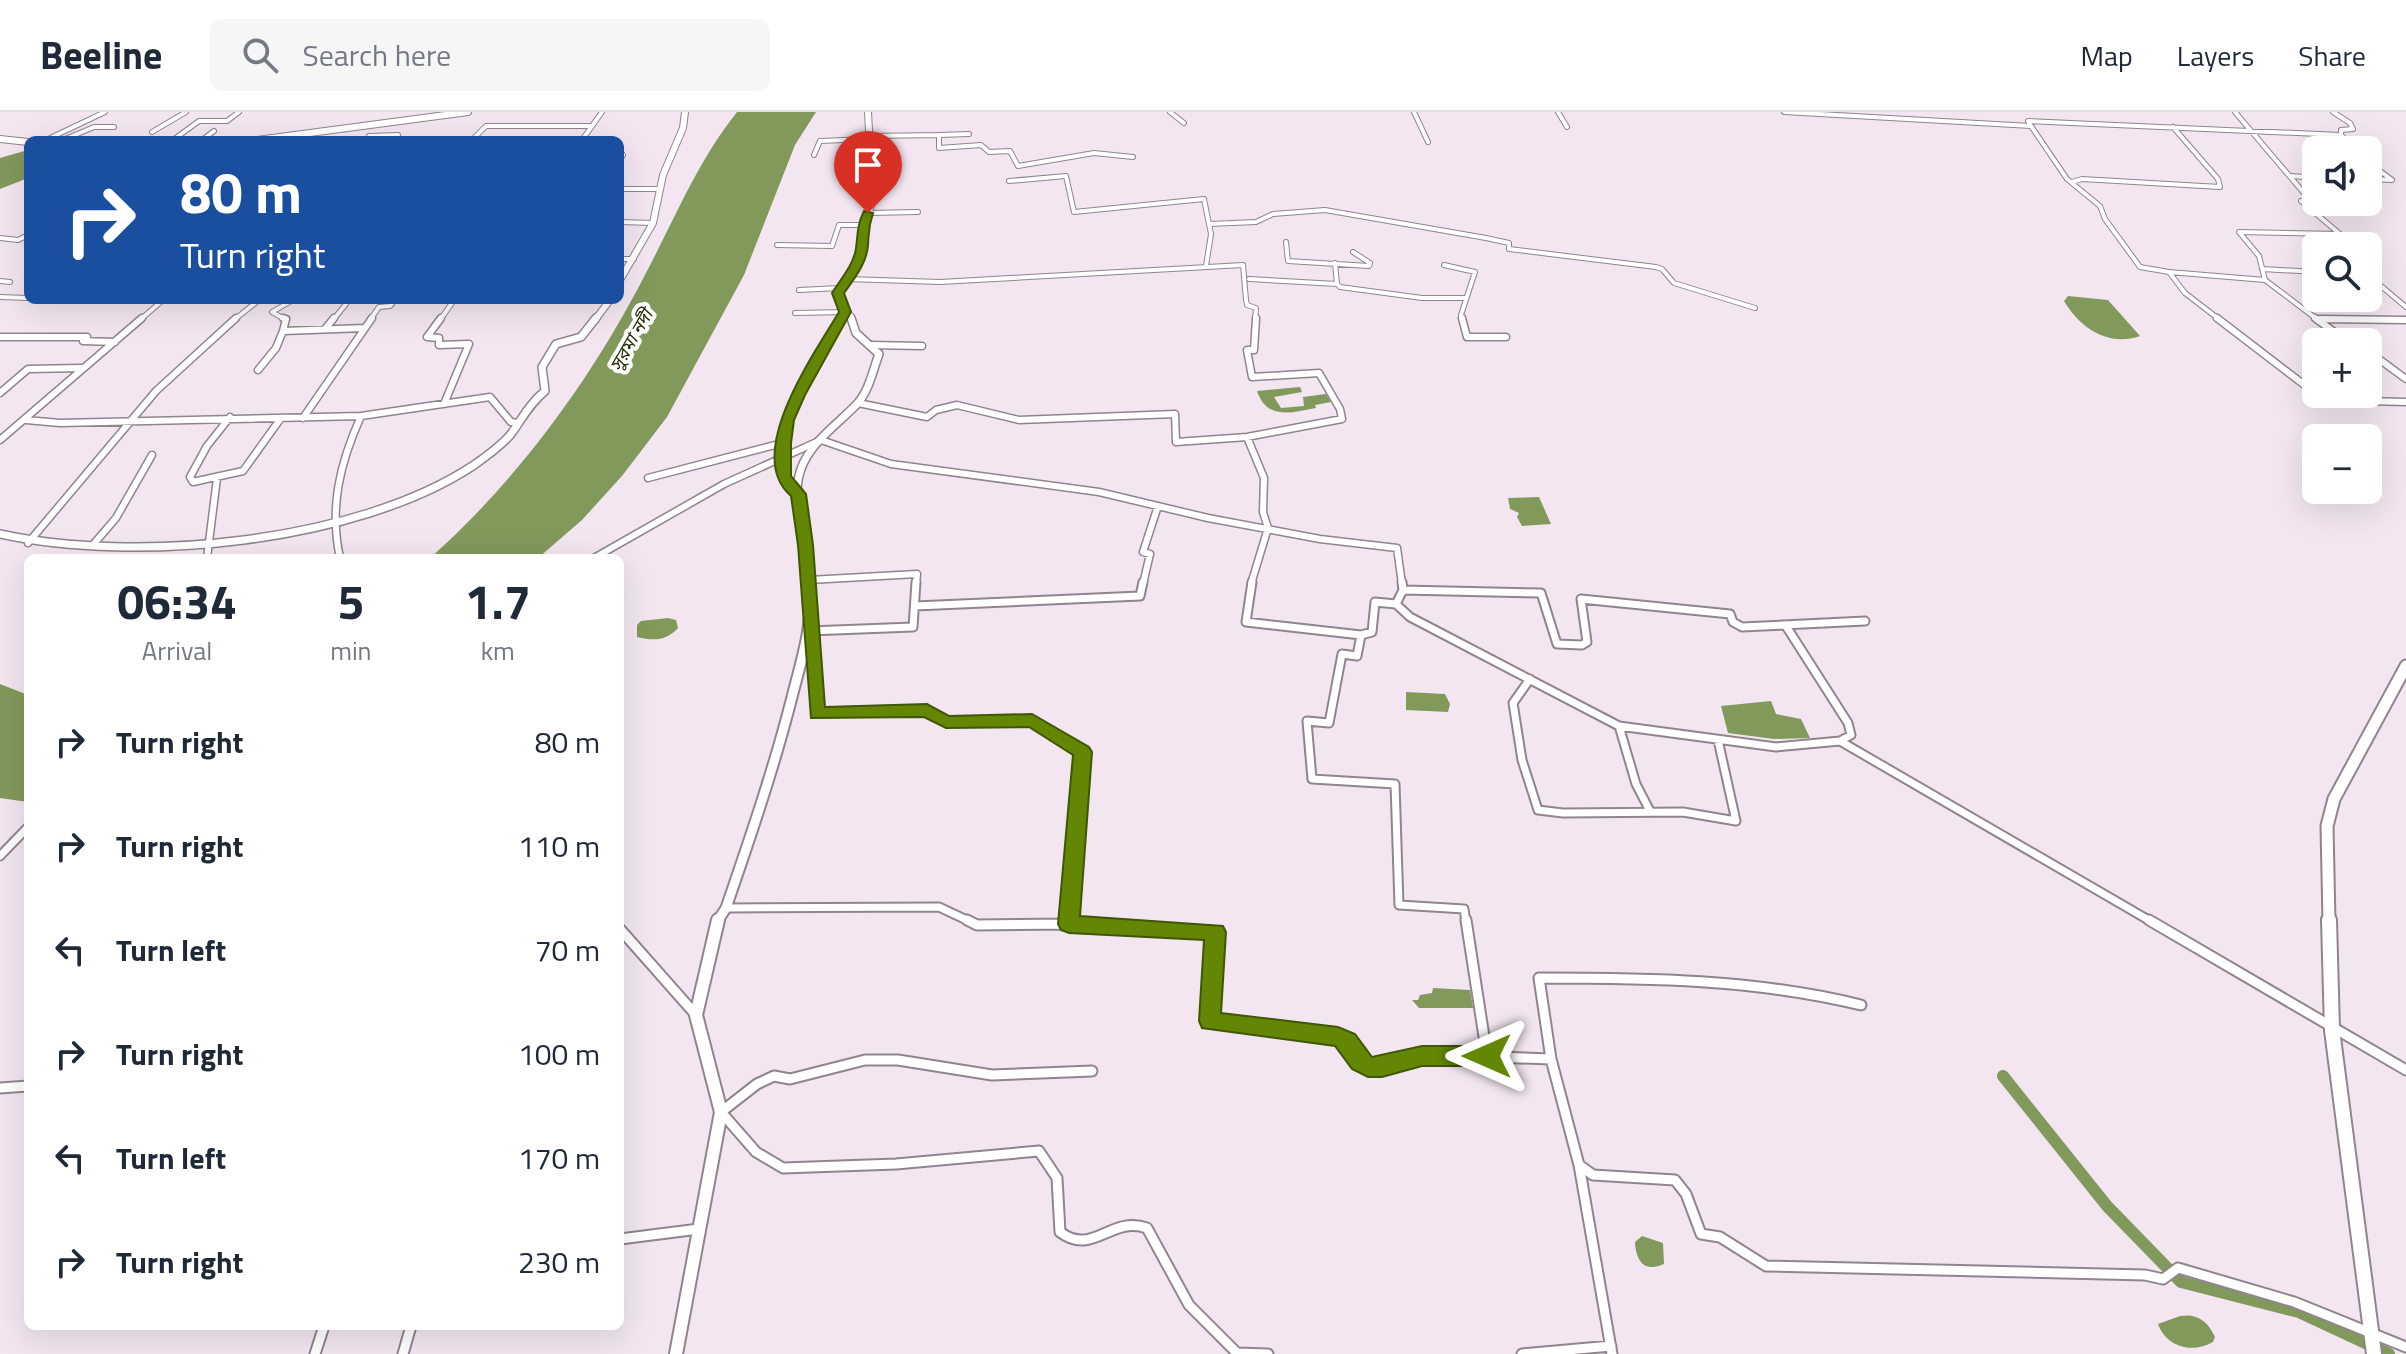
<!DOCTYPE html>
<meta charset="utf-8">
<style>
body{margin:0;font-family:"Titillium Web","Noto Sans Bengali",sans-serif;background:#f6f6f7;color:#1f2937;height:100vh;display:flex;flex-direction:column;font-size:30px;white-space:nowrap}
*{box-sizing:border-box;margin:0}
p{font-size:26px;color:#747a83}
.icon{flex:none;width:44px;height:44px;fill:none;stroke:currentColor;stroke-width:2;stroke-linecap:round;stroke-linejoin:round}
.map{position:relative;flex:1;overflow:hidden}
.details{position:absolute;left:24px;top:442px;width:600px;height:776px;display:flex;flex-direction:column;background:#fff;border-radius:12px;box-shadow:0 8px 32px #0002}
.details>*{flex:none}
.hud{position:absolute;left:24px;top:24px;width:600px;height:168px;border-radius:12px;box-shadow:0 8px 32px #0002;background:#1a4fa0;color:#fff;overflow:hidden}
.controls{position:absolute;left:2302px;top:24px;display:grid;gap:16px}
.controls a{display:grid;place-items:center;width:80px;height:80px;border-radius:12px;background:#fff;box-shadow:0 8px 32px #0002;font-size:40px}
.pin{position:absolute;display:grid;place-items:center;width:68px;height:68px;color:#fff;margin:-82px -34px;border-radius:50% 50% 50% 0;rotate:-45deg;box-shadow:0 0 8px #0007}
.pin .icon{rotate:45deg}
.me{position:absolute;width:88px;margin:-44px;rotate:270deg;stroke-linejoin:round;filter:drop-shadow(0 0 6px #0008)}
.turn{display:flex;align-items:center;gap:28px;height:168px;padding:0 24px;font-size:36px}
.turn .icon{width:104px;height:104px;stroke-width:2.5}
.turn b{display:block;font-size:56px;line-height:68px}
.eta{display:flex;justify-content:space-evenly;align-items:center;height:136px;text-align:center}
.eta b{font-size:48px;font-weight:700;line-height:56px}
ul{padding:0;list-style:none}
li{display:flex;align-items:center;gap:24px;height:104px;padding:0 24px}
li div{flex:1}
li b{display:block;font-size:30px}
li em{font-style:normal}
header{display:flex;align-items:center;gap:48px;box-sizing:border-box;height:112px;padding:0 40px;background:#fff;border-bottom:2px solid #e0e1e3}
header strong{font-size:38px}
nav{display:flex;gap:44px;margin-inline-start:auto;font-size:28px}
.search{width:560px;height:72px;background:#f6f6f7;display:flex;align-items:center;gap:20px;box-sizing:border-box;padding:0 28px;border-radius:12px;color:#747a83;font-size:30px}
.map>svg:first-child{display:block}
</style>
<header>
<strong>Beeline</strong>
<div class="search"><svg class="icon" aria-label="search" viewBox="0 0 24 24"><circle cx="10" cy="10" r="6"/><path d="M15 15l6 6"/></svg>Search here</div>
<nav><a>Map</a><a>Layers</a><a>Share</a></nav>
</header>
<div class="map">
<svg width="2406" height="1242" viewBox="0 0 2406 1242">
<rect width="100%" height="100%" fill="#f3e6f1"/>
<path fill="#82995c" d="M737,0H816L795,33L744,163L667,305L622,364L582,408L538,446H430C519,367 593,265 647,159C676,104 698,49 737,0Z
M28,38V66L0,77V46Z
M2068,184L2108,188L2140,224C2108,235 2080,216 2064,189Z
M1300,275L1302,280L1274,285L1281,296L1304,294L1303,285L1326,282L1331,290L1315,293L1316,296C1290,301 1267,308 1257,279Z
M1539,385L1551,412L1522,414L1517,405L1519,401L1510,397L1508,386Z
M668,506L676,508L678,516C666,529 654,529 637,525V513L641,509Z
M0,572L28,583V690L0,686Z
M1406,580L1445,582L1450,592L1448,600L1406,598Z
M1771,589L1776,602L1801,607L1810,626L1774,627L1728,621L1721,594Z
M1433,876L1470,878L1473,896H1419L1412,888H1418L1420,883L1432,881Z
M1642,1124L1663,1131L1664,1152C1644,1161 1636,1149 1635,1130Z
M2180,1204C2197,1201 2208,1209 2215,1225L2213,1230C2193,1242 2166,1235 2158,1212Z"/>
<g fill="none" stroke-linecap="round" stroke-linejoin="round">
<path stroke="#82995c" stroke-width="12" d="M2003,964L2107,1094L2181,1170L2299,1200L2389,1242"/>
<defs>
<path id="minor-far3" d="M1170,0L1184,11
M1414,0L1428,30
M1558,0L1567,15
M1784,0L2031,14L2028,9L2341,23V18L2353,17L2350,11L2333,0
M2235,0L2309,87L2301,89L2340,122L2239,120L2259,144L2265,168L2318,208
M2031,14L2067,67L2100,94L2105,107L2140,155L2169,160L2185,181L2220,208
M152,20L186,0
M939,23L969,22
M2341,23L2356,38
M369,24L398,23
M868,24L939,23V36L981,33L989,40L1010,39L1018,54L1094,41L1133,45
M473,27L486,14H591
M474,27L511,28
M46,28L105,0
M63,28L94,15H114
M173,28L199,9H227L239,0
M202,28L214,19
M582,28L602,0
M620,39L623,43L620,48
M814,43L820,29L869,27
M2368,50L2392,68L2368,67
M2292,64L2316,66
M1009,69L1066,64L1074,100L1204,87L1211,122L1206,154
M2072,70L2082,67L2220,75L2218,67L2173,15
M620,77H659
M868,101L918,100
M620,110L653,111
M1209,112L1256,110L1273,102L1325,98L1486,126L1509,131V137L1656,155L1662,157L1674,171L1755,196
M0,126L18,128L28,123
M1286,130L1288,149L1369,154L1370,151L1353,140
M777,133L832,134L839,113H863
M620,147H634
M1335,151L1337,172
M1444,153L1475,160L1461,203L1462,208
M2262,157L2316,160
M2169,160L2265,168
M2368,163L2406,195
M847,167L940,170L1243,153L1246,188L1247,193L1256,196L1255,208
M1249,167L1337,172L1340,175L1422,186H1465
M0,169L10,170
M799,178L840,176
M0,185L28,186
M795,201L845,200L840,208
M2320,207L2379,208
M140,208L163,188
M234,208L259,188
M286,208L272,200L293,188
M333,208L346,192
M370,208L379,195L390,194L395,188
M440,208L454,188"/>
<path id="minor-far2" d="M441,206L427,225L439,226V233L469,232L444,292
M1462,206L1467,225H1506
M2217,206L2324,288L2406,290
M2315,206L2348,230
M2320,207L2406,208
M325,217L334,206
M283,219L286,207L283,206
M0,225H87L83,229L115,230
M869,233L922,234
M2368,239L2406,267
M258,258L276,236L283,219L364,216
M0,281L28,257L81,256
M858,291L927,305L936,298L957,293L1019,308L1175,302L1176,330L1247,325L1342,307L1340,297L1319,261L1252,265L1247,238H1254L1256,206
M230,305L207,334L190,365L193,370L243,359L281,306
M303,306L372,206
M26,308L60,311L361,304L490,285L511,310L518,311
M1247,325L1264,366L1263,400L1268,416L1251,472
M0,328L142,206
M648,366L783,331
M798,382C793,375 787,369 785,361C771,311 817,246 842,206
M28,431L156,279L236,206
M92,434L116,406L152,343
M207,446L217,366
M340,446C329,395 340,351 361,304
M594,446L724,372L821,328L891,352L1099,380L1208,406L1320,427L1397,436L1402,472
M809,468L917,462L916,472
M1143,472L1150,442L1143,440L1158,394"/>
<path id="minor-far1" d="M916,470L913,515L809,519L817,601L927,599L946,610L1032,609L1083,640L1069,810
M1252,470L1246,510L1361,523
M1402,470L1403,478L1396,492L1410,505L1619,614L1776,635L1840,629L1851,623L1848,611L1786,514
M1403,478L1541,481L1557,532L1582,533L1587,530L1581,487L1730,502L1733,510L1742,515L1865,509
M1396,492L1375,490L1372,520L1361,523L1357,544L1342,542L1329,611L1307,609L1312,667L1395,672L1399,793L1464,797L1466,810
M915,494L1140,484L1143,470
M1530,567L1513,591L1522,648L1538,698L1563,701L1683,700L1736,709L1718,628
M1619,614L1636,672L1650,699
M1840,629L2152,810
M0,744L28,715
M726,796L939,795L971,810"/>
<path id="minor" d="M967,808L977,813L1069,812L1215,820L1210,909L1338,924L1367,954L1380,955L1437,943L1551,947
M1466,808L1487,944
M2149,808L2406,958
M1069,812V808
M620,817L696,903
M1092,959L992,963L898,948H865L790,967L774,964L757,972L721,1000L756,1040L783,1056L896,1052L1039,1039L1057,1066L1060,1120C1093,1145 1111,1103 1147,1116L1189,1193L1237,1241L1268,1242
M0,976L28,974
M1579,1053L1593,1063L1675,1068L1686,1082L1701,1122L1720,1125L1766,1154L2145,1163L2163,1167L2178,1156L2294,1190L2406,1235
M620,1127L699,1117
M315,1242L324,1214
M403,1242L411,1214
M1522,1242L1611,1234
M1612,1242L1579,1053L1551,947L1539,866C1648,866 1755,867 1861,893"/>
<path id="tertiary-far3" d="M0,27L28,30
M257,28L468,0
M620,168L653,111L663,63L683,16L685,0
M595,208L610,188
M852,208L838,181L855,156L862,135L861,120L873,88L861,62L870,38L868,0"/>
<path id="tertiary-far2" d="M0,422C135,452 357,431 474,353C487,344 501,334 511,322C522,307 530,291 545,279L542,255L556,232L581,225L596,206
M809,472C806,449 794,388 798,368C804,334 834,316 857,292C869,279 873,258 879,242L856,221L851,206"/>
<path id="tertiary-far1" d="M717,810L726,796C750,726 774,656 792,585C802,546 814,510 809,470"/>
<path id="tertiary" d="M676,1242L721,1000L696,903L718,808"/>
<path id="primary-far1" d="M2329,810L2327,714L2334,687L2406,554"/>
<path id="primary" d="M2329,808L2332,918L2374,1242"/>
</defs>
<use href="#minor-far3" stroke="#90848e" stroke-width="6"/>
<use href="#minor-far2" stroke="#90848e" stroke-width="9"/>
<use href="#minor-far1" stroke="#90848e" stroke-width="11"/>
<use href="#minor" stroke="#90848e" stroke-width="13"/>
<use href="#tertiary-far3" stroke="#90848e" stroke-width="8"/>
<use href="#tertiary-far2" stroke="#90848e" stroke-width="10"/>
<use href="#tertiary-far1" stroke="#90848e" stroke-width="13"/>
<use href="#tertiary" stroke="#90848e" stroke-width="16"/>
<use href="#primary-far1" stroke="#90848e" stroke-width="15"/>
<use href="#primary" stroke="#90848e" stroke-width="18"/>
<use href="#minor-far3" stroke="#fff" stroke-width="4"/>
<use href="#minor-far2" stroke="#fff" stroke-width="6"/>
<use href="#minor-far1" stroke="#fff" stroke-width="7"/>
<use href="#minor" stroke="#fff" stroke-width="9"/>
<use href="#tertiary-far3" stroke="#fff" stroke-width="6"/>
<use href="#tertiary-far2" stroke="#fff" stroke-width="7"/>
<use href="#tertiary-far1" stroke="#fff" stroke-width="9"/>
<use href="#tertiary" stroke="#fff" stroke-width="12"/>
<use href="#primary-far1" stroke="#fff" stroke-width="11"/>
<use href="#primary" stroke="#fff" stroke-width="14"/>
</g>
<path fill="#638605" stroke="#405703" stroke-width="2" d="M864,99L873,101C868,116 869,119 868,133C867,151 854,167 844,181L851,200L805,283L794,308L791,331V364L806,382L813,433L825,595L927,592L949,604L1032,602L1089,635L1092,640L1080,804L1223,814L1226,820L1221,901L1338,915L1355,922L1372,945L1422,934H1487L1495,937L1498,944L1495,951L1487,954H1422L1382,965H1368L1352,957L1335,934L1202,916L1199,909L1204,828L1069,821L1061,818L1058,812L1073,643L1029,615L946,616L924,605L811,606L798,433L791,384C742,342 815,241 839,200L832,181C841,167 854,152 856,136C858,122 857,113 864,99Z"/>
<g text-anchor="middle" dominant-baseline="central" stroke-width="8" stroke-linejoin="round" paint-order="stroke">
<g font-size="18" font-style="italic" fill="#212f00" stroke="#fff">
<text transform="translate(631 228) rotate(-60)">সুরমা নদী</text>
</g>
</g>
</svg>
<div class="controls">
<a><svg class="icon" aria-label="sound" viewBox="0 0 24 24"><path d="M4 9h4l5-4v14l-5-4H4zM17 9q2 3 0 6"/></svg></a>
<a><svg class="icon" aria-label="search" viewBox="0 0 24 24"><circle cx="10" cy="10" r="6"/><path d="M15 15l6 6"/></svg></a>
<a>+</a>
<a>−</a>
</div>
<div class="pin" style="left:868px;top:101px;background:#d93025"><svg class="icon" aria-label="arrive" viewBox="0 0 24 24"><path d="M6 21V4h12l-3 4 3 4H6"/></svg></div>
<svg class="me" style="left:1487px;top:944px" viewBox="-20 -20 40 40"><path d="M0-17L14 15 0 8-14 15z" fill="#638605" stroke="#fff" stroke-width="4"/></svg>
<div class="hud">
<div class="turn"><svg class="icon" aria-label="right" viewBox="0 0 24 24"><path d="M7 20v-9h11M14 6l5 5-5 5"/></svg><div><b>80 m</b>Turn right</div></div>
</div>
<section class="details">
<div class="eta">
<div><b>06:34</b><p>Arrival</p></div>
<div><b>5</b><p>min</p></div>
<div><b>1.7</b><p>km</p></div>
</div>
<ul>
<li><svg class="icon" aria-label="right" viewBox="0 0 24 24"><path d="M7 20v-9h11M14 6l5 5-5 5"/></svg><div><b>Turn right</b></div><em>80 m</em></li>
<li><svg class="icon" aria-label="right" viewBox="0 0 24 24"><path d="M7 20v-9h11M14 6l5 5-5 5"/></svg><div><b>Turn right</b></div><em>110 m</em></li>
<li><svg class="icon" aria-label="left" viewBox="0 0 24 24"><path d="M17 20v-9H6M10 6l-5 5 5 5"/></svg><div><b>Turn left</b></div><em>70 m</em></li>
<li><svg class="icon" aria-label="right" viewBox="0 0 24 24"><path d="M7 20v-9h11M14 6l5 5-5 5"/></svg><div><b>Turn right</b></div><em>100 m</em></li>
<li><svg class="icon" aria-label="left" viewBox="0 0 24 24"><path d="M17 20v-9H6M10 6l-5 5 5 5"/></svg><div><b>Turn left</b></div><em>170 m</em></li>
<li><svg class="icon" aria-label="right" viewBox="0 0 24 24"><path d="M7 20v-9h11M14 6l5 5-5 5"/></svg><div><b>Turn right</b></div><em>230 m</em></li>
</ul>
</section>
</div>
